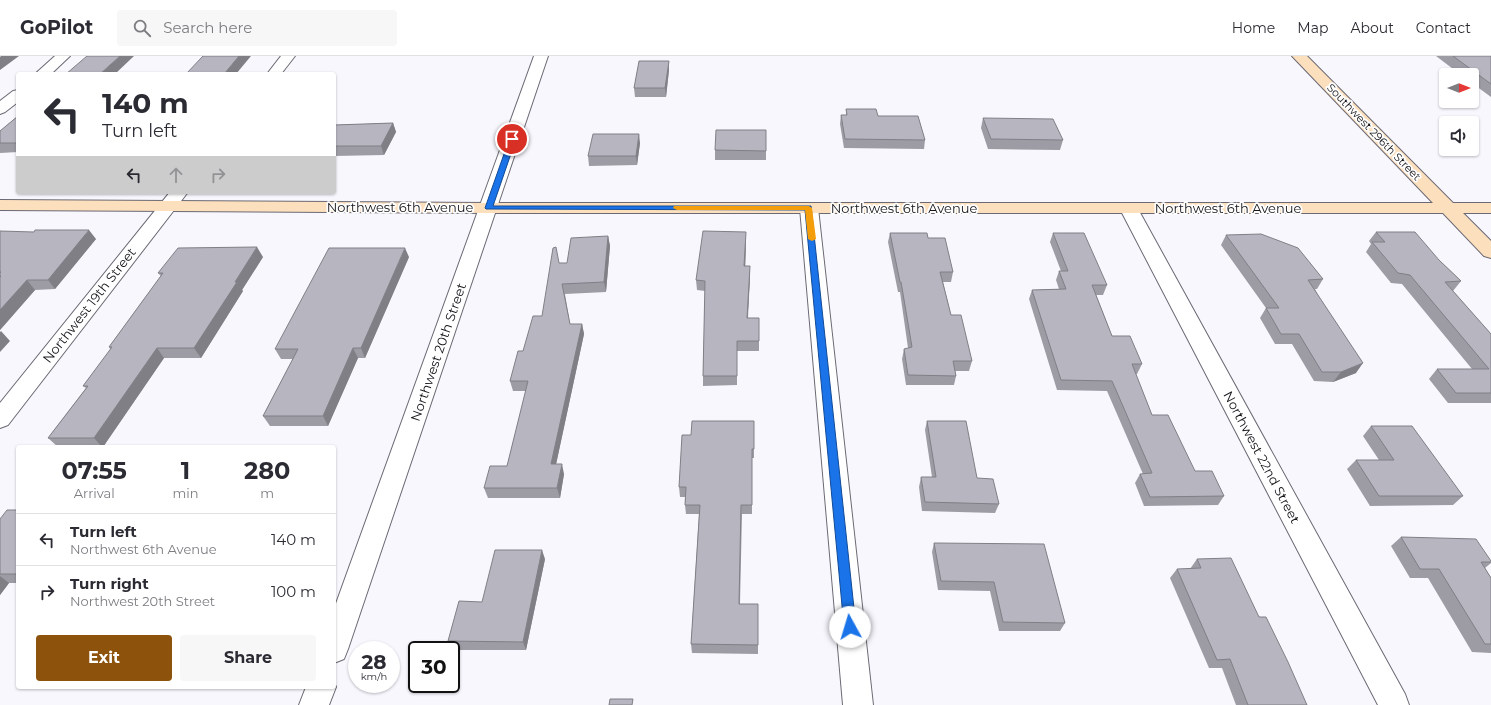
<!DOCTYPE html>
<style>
body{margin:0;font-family:Montserrat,sans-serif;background:#f7f7f7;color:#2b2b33;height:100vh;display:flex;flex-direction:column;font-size:15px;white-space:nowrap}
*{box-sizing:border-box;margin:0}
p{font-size:13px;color:#7c7c81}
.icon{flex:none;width:22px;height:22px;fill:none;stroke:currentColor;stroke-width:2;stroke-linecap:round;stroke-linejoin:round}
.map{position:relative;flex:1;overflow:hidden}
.side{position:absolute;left:16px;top:389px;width:320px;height:244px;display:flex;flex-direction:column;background:#fff;border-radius:4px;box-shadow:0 1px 3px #0004}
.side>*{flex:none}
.top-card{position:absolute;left:16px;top:16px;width:320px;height:122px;border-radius:4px;box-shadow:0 1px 3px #0004;background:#fff;color:#2b2b33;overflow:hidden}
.needle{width:26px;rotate:90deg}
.controls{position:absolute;left:1439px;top:12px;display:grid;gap:8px}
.controls a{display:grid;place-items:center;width:40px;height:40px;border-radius:4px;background:#fff;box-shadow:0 1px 3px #0004;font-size:20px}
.speed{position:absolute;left:348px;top:585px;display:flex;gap:8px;font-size:20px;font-weight:700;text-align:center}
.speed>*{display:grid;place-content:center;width:52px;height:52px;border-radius:50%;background:#fff;box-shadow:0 1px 3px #0004;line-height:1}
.speed small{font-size:10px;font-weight:400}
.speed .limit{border:2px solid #111;border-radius:6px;background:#fff;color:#111}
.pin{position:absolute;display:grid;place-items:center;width:34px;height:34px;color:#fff;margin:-17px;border:2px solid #fff;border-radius:50%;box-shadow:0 1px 4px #0007}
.me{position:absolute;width:44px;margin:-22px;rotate:354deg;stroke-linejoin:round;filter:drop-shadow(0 0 3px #0008)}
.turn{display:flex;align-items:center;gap:14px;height:84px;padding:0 20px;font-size:18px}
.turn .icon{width:52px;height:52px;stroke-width:2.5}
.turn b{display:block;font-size:28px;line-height:34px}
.lanes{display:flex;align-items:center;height:38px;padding:0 20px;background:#0003;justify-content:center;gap:20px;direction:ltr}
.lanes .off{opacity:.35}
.eta{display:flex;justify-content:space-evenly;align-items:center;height:68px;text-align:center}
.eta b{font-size:24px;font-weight:700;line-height:28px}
.button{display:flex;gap:8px;margin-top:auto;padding:8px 20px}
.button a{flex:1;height:46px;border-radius:4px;background:#8d530d;color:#fff;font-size:16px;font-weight:700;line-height:46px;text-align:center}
.button a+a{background:#f7f7f7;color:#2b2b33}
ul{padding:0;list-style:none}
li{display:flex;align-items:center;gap:12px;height:52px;padding:0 20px;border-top:1px solid #e1e1e2}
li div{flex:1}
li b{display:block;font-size:15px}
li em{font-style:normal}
header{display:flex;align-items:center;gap:24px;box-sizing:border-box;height:56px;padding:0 20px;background:#fff;border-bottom:1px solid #e1e1e2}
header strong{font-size:19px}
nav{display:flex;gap:22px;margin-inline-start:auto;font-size:14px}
.search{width:280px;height:36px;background:#f7f7f7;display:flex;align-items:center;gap:10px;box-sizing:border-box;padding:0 14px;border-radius:4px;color:#7c7c81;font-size:15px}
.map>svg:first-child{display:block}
</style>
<header>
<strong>GoPilot</strong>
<div class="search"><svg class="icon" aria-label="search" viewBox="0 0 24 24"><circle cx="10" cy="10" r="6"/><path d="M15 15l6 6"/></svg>Search here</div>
<nav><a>Home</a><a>Map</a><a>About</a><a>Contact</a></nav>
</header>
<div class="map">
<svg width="1491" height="649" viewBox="0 0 1491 649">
<rect width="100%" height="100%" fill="#f8f7fe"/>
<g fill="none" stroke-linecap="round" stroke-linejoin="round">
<defs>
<path id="street" d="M55,0H70L51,18H35Z
M281,0H295L281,18H267Z
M534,0H548L348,593L344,603L334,607V553Z
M18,34V46L5,56L0,58V45L13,35Z
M170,136H188L8,369L0,372V347Z
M809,147L815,148L818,152L873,649H843L800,152L803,148Z
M1129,148L1135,149L1138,153L1405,638L1409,649H1378L1120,153L1123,149Z
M334,627L336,631L329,649H299L306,631H334Z"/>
<path id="secondary" d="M1292,0H1307L1453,147H1491V157H1463L1491,185V202L1484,200L1443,157H488L0,154V144L488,147H1433Z"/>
</defs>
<use href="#street" stroke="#6b6a74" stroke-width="2"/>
<use href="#secondary" stroke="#6b6a74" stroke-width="2"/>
<use href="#street" fill="#fff" fill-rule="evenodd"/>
<use href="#secondary" fill="#fcdfbd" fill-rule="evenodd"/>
</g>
<path fill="#9d9ca5" d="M1436,0H1491V41L1472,27V19H1461Z
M669,14L666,41H635L634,32Z
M846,53L878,60L925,84L924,93L844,92L840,68L841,59H846Z
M18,60V96L0,97V75Z
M983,62L1063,84L1060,94L988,93L981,72Z
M393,67L396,76L384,99L334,100V69Z
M766,74V104H715V94Z
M640,87L637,109L589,110L588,100Z
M0,175L96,183L55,233L35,234L0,274Z
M1376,176L1439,204L1461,225L1453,235L1491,278V347H1448L1429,323L1437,313H1472L1402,228L1391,227L1366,196L1371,188L1369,185Z
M890,177L928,182L953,216L951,226H943L951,259L972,305L969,315H955L956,320L954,329H906L902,303L904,293L908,292L900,236H898L888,186Z
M1053,177L1107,229L1103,239H1096L1112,280L1142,308L1137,318H1135L1152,359L1195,415L1224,440L1218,449L1144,450L1135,427L1140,418H1143L1107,335L1057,334L1029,243L1032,234L1059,233L1056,224L1059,215H1061L1050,186Z
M1226,179L1323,223L1317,233H1315L1356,317L1333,326L1314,325L1292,288H1275L1260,262L1266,252L1221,189Z
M608,180L610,190L606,236L565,238L570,268H582L584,278L556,408L564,418L560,442H488L484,432L507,410L526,335H513L510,325L523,295L542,260L559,207H567Z
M746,185L745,210L750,220L748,262L759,285V295H737V329L703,330V320L705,235L697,234L696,224Z
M263,201L242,234L243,235L201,302H164L103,391H58L48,382L86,332L83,330L111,294L109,291L161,220L158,217Z
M409,201L365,302H358L328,370H270L263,360L293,303H281L275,293Z
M754,365V402H752V458H742L740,548H758V598L692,597L691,588L699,458H686L685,449V441H680L679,431L691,379Z
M927,365L977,422L999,448L995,457L922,455L919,431L921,421H932L925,374Z
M1371,370L1463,440L1453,449L1370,450L1347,413L1356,404H1379L1363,380Z
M18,454V527H9L0,539V463Z
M1401,481L1491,505V507L1485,512L1491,522V597L1472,596L1428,522H1410L1391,490Z
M934,487L1065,567L1060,575H999L990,535L938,534L932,496Z
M545,503L526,594H453L448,585Z
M1197,503L1259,561L1307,649H1236L1222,612H1209L1170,522L1177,513H1190Z"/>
<path fill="#807f86" d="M1,0H19L0,14V1Z
M120,0H134L115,18H100Z
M239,0H251L236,18H224Z
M669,5V14L666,41L665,32Z
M393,67L396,76L384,99L381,90Z
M639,78L640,87L637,109L636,100Z
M89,174L96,183L55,233L48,224Z
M746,176V185L745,220L744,210Z
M608,180L610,190L606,236L604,226Z
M257,191L263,201L242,234L243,235L201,302L194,292Z
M405,192L409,201L365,302L361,292Z
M750,210V220L747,272V262Z
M27,224L35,234L0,274V254Z
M582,268L584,278L554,418L551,408Z
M1,275L10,285L0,296V276Z
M157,292L164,302L103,391H102L94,382Z
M353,292L358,302L328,370L323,360Z
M1363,307L1356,317L1333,326L1341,316Z
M562,408L564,418L560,442L557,432Z
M542,494L545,503L526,594L523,586Z
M0,520L9,527L0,539Z"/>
<path fill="#b7b5c0" stroke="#807f86" d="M87,0H120L100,18H66Z
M203,0H239L224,18H186Z
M1453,0H1491V28Z
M639,5H669L665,32H634Z
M846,53H876L878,60H918L925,84L845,83L841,59H847Z
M18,60V87H0V75Z
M983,62L1053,63L1063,84L991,83Z
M393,67L381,90H334V69Z
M716,74H766V95L715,94Z
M593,78H639L636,100H588Z
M35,174H89L48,224H27L0,254V221L1,220H0V217L1,216H0V175L34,176Z
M703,175L746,176L744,210H750L747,262H759V285H737V320H703L705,225L696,224Z
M1376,176H1415L1439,204L1461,225L1445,226L1491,278V337H1456L1437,313H1489L1410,219L1398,217L1372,186H1385Z
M890,177H927L928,182H945L953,216H940L951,259H961L972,305H953L956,320L908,319L904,293L912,291L901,226H900Z
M1053,177H1084L1107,229H1092L1112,280H1130L1142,308H1132L1152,359H1168L1195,415H1212L1224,440L1150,441L1140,418L1152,417L1112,325L1061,324L1032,234L1066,233L1059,215H1068Z
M1261,178L1298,192L1323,223L1308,224L1363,307L1341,316H1322L1299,278H1281L1266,252H1279L1226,179Z
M608,180L604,226L562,228L570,268H582L551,408H562L557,432H484L490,410H507L528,325H510L518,295H523L533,260H542L553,192L556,191L559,207H567L571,182Z
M257,191L235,226H237L194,292H157L94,382H48L88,330H83L112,291H109L163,217H158L178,192Z
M329,192H405L361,292H353L323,360H263L298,293H275Z
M692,365H754V393H752V449H741L739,548H758V589L691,588L700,449H685L686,431H679L682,379H691Z
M927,365H966L977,422L993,423L999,448L925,446L921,421H936Z
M1371,370H1412L1463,440H1379L1356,404H1394Z
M7,454H18V518H0V463Z
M1401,481L1476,483L1491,505V506H1481L1491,522V588H1485L1439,513H1420Z
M934,487L1044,488L1065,567L1003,566L994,526L941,525Z
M495,494H542L523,586L448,585L459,545L482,546Z
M1231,502L1259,561H1266L1288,606L1307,649H1248L1230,603L1217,604L1177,513L1201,512L1197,503Z
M610,643H633L632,649H609Z"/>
<path fill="#1a73e8" stroke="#114b97" d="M510,81L516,83L493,150H811L856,571L854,575L850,577L846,575L844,571L805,154L486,153L485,152Z"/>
<path fill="#f59e0b" d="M674,150H809L812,152L816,183L812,185L808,183L805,154H677L673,152Z"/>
<g text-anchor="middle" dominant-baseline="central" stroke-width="3.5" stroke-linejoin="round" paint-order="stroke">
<g font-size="11" fill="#151418" stroke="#fff">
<text transform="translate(1374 76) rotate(46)">Southwest 296th Street</text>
</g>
<g font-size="13" fill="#151418" stroke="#fff">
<text x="400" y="151">Northwest 6th Avenue</text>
<text x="904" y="152">Northwest 6th Avenue</text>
<text x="1228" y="152">Northwest 6th Avenue</text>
<text transform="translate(89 249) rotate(-52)">Northwest 19th Street</text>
<text transform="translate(438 296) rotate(-71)">Northwest 20th Street</text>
<text transform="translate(1262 401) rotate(62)">Northwest 22nd Street</text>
</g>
</g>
</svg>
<div class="controls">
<a><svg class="needle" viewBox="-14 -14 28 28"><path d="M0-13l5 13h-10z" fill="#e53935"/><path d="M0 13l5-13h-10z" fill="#7c7c81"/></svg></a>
<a><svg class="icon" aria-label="sound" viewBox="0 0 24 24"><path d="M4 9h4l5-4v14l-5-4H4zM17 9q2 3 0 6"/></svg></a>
</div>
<div class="speed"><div>28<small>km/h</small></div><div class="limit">30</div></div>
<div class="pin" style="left:512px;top:83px;background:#d93025"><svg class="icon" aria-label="arrive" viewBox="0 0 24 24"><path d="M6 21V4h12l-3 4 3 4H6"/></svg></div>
<svg class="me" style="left:850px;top:571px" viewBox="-20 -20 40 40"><circle r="19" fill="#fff"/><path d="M0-13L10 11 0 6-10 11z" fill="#1a73e8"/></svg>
<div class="top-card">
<div class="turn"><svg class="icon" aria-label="left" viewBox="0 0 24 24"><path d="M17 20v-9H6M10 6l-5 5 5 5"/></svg><div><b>140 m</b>Turn left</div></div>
<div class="lanes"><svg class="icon" aria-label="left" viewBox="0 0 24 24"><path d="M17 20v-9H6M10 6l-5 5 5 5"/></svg><svg class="icon off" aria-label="ahead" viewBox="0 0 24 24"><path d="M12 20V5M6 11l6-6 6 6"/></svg><svg class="icon off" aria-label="right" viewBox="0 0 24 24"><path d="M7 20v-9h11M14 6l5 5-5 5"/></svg></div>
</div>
<section class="side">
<div class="eta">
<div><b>07:55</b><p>Arrival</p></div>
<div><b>1</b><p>min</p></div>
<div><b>280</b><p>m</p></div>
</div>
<ul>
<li><svg class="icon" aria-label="left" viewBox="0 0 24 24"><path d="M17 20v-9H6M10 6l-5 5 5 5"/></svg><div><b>Turn left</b><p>Northwest 6th Avenue</p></div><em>140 m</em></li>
<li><svg class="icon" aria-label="right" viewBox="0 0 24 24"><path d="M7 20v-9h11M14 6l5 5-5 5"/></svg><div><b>Turn right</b><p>Northwest 20th Street</p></div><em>100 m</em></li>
</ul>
<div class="button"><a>Exit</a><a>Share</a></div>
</section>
</div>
